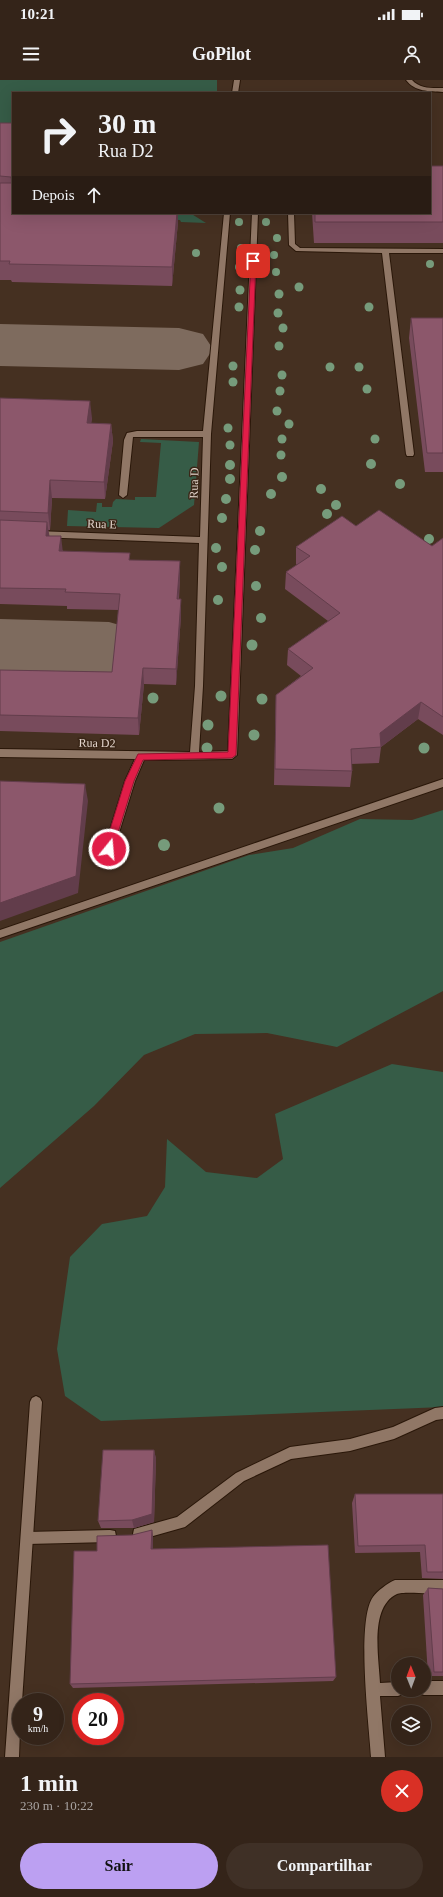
<!DOCTYPE html>
<html lang="pt">
<meta charset="utf-8">
<style>
body{margin:0;font-family:Georgia,serif;background:#3f3026;color:#f1f3f6;height:100vh;display:flex;flex-direction:column;font-size:15px;white-space:nowrap}
*{box-sizing:border-box;margin:0}
p{font-size:13px;color:#a9a4a2}
.icon{flex:none;width:22px;height:22px;fill:none;stroke:currentColor;stroke-width:2;stroke-linecap:round;stroke-linejoin:round}
.map{position:relative;height:1677px;overflow:hidden}
.details{display:flex;flex-direction:column;background:#342419;flex:1}
.details>*{flex:none}
.banner{position:absolute;left:12px;top:12px;width:419px;height:122px;border-radius:0px;box-shadow:0 4px 16px #0002,0 0 0 1px #4e4138;background:#342419;color:#f1f3f6;overflow:hidden}
.needle{width:26px;rotate:359deg}
.controls{position:absolute;left:391px;top:1577px;display:grid;gap:8px}
.controls a{display:grid;place-items:center;width:40px;height:40px;border-radius:50%;background:#342419;box-shadow:0 4px 16px #0002,0 0 0 1px #4e4138;font-size:20px}
.speed{position:absolute;left:12px;top:1613px;display:flex;gap:8px;font-size:20px;font-weight:700;text-align:center}
.speed>*{display:grid;place-content:center;width:52px;height:52px;border-radius:50%;background:#342419;box-shadow:0 4px 16px #0002,0 0 0 1px #4e4138;line-height:1}
.speed small{font-size:10px;font-weight:400}
.speed .limit{border:6px solid #d22;background:#fff;color:#111}
.pin{position:absolute;display:grid;place-items:center;width:34px;height:34px;color:#fff;margin:-17px;border-radius:8px;box-shadow:0 2px 6px #0006}
.me{position:absolute;width:44px;margin:-22px;rotate:17deg;stroke-linejoin:round;filter:drop-shadow(0 0 3px #0008)}
.turn{display:flex;align-items:center;gap:14px;height:84px;padding:0 20px;font-size:18px}
.turn .icon{width:52px;height:52px;stroke-width:2.5}
.turn b{display:block;font-size:28px;line-height:34px}
.then{display:flex;align-items:center;height:38px;padding:0 20px;background:#0003;gap:8px;font-size:15px}
.round{display:grid;place-items:center;flex:none;width:42px;height:42px;border-radius:21px;background:#3f3026}
.overview{display:flex;align-items:center;justify-content:space-between;height:68px;padding:0 20px}
h1{font-size:24px;font-weight:600;line-height:30px}
.action{display:flex;gap:8px;margin-top:auto;padding:8px 20px}
.action a{flex:1;height:46px;border-radius:24px;background:#bca0f2;color:#111;font-size:16px;font-weight:600;line-height:46px;text-align:center}
.action a+a{background:#3f3026;color:#f1f3f6}
.status{display:flex;justify-content:space-between;align-items:center;height:28px;padding:0 20px;background:#342419;direction:ltr}
.status svg{height:11px;fill:currentColor}
header{display:flex;justify-content:space-between;align-items:center;height:52px;padding:0 20px;background:#342419;font-size:18px;font-weight:600}
.map>svg:first-child{display:block}
</style>
<div class="status"><b>10:21</b><svg viewBox="0 0 49 12"><path d="M0 12V9h3v3zM5 12V6h3v6zM10 12V3h3v9zM15 12V0h3v12zM26 1h20v11H26zM47 4h2v5h-2z"/></svg></div>
<header><svg class="icon" aria-label="menu" viewBox="0 0 24 24"><path d="M4 6h16M4 12h16M4 18h16"/></svg>GoPilot<svg class="icon" aria-label="person" viewBox="0 0 24 24"><circle cx="12" cy="8" r="4"/><path d="M4 21q1-7 8-7t8 7"/></svg></header>
<div class="map">
<svg width="443" height="1677" viewBox="0 0 443 1677">
<rect width="100%" height="100%" fill="#453021"/>
<path fill="#365c47" d="M0,0H217V13H13V54H0Z
M139,133H190L206,143L181,142L180,140L139,139Z
M141,359L199,362L194,425L159,448L67,446L68,430L96,432L97,423H102V427H112L113,422L116,419L135,420V417H156L161,363L140,362Z
M443,730V911L337,967L267,953L195,954L144,975L94,1026L0,1108V862L249,775L293,768L360,739L412,740Z
M392,984L443,992V1327L101,1341L65,1316L57,1269L70,1177L102,1144L147,1136L165,1107L167,1059L206,1092L257,1098L283,1079L275,1034Z"/>
<g fill="none" stroke-linecap="round" stroke-linejoin="round">
<path fill="#7e6b5e" fill-rule="evenodd" d="M0,244L179,248L203,254L213,269L203,284L179,290L0,286Z
M0,539L109,542L137,550L149,571L137,592L109,600L0,597Z"/>
<defs>
<path id="lane" d="M406,0H412C420,9 432,8 443,8V12C429,11 415,12 406,0Z
M224,133H230L211,354L203,606L199,672L228,671L252,133H258L237,675L232,679L144,680L135,701L114,769L112,772H106L104,769L125,701L135,679L0,677V669L190,672L195,606L199,463L36,457L32,454L36,451L200,457L203,357H133L127,415L123,418L119,415L124,360L127,353L137,351H203Z
M288,133H294L295,164L300,168L443,169V173H389L414,374L413,376H407L406,374L382,173L296,171L289,165Z
M443,699V707L0,858V850Z
M443,1327V1339L436,1340L394,1359L350,1371L291,1379L244,1401L185,1447L139,1460L134,1459L133,1454L134,1449L177,1437L236,1393L290,1367L350,1359L393,1347L435,1328Z
M110,1450L115,1451L116,1456L115,1461L110,1462L27,1464L22,1463L21,1458L22,1453L27,1452Z"/>
<path id="street" d="M234,0H240L238,13H232Z
M36,1316L40,1318L42,1322L22,1622H21L19,1677H5L30,1322L32,1318Z
M395,1500H443V1514C434,1514 403,1511 397,1514C369,1527 379,1578 380,1603L398,1602V1610H404L403,1614L398,1616H380L385,1677H371C369,1644 356,1541 373,1517C377,1511 388,1503 395,1500Z
M424,1601H443V1615H424L419,1613L418,1610H424Z"/>
</defs>
<use href="#lane" stroke="#2a1709" stroke-width="2"/>
<use href="#street" stroke="#2a1709" stroke-width="2"/>
<use href="#lane" fill="#907766" fill-rule="evenodd"/>
<use href="#street" fill="#907766" fill-rule="evenodd"/>
</g>
<g fill="#769b7b">
<circle cx="239" cy="142" r="4"/>
<circle cx="266" cy="142" r="4"/>
<circle cx="277" cy="158" r="4"/>
<circle cx="241" cy="168" r="4"/>
<circle cx="196" cy="173" r="4"/>
<circle cx="274" cy="175" r="4"/>
<circle cx="430" cy="184" r="4"/>
<circle cx="239" cy="187" r="4"/>
<circle cx="276" cy="192" r="4"/>
<circle cx="299" cy="207" r="4.5"/>
<circle cx="240" cy="210" r="4.5"/>
<circle cx="279" cy="214" r="4.5"/>
<circle cx="239" cy="227" r="4.5"/>
<circle cx="369" cy="227" r="4.5"/>
<circle cx="278" cy="233" r="4.5"/>
<circle cx="283" cy="248" r="4.5"/>
<circle cx="279" cy="266" r="4.5"/>
<circle cx="233" cy="286" r="4.5"/>
<circle cx="330" cy="287" r="4.5"/>
<circle cx="359" cy="287" r="4.5"/>
<circle cx="282" cy="295" r="4.5"/>
<circle cx="233" cy="302" r="4.5"/>
<circle cx="367" cy="309" r="4.5"/>
<circle cx="280" cy="311" r="4.5"/>
<circle cx="277" cy="331" r="4.5"/>
<circle cx="289" cy="344" r="4.5"/>
<circle cx="228" cy="348" r="4.5"/>
<circle cx="282" cy="359" r="4.5"/>
<circle cx="375" cy="359" r="4.5"/>
<circle cx="230" cy="365" r="4.5"/>
<circle cx="281" cy="375" r="4.5"/>
<circle cx="371" cy="384" r="5"/>
<circle cx="230" cy="385" r="5"/>
<circle cx="282" cy="397" r="5"/>
<circle cx="230" cy="399" r="5"/>
<circle cx="400" cy="404" r="5"/>
<circle cx="321" cy="409" r="5"/>
<circle cx="271" cy="414" r="5"/>
<circle cx="226" cy="419" r="5"/>
<circle cx="336" cy="425" r="5"/>
<circle cx="327" cy="434" r="5"/>
<circle cx="222" cy="438" r="5"/>
<circle cx="260" cy="451" r="5"/>
<circle cx="429" cy="459" r="5"/>
<circle cx="216" cy="468" r="5"/>
<circle cx="255" cy="470" r="5"/>
<circle cx="222" cy="487" r="5"/>
<circle cx="256" cy="506" r="5"/>
<circle cx="218" cy="520" r="5"/>
<circle cx="261" cy="538" r="5"/>
<circle cx="252" cy="565" r="5.5"/>
<circle cx="221" cy="616" r="5.5"/>
<circle cx="153" cy="618" r="5.5"/>
<circle cx="262" cy="619" r="5.5"/>
<circle cx="208" cy="645" r="5.5"/>
<circle cx="254" cy="655" r="5.5"/>
<circle cx="207" cy="668" r="5.5"/>
<circle cx="424" cy="668" r="5.5"/>
<circle cx="219" cy="728" r="5.5"/>
<circle cx="164" cy="765" r="6"/>
</g>
<path fill="#784b5c" d="M0,43H13V133L178,142L172,206L12,202L11,200H0Z
M443,86V163H314L312,133H430Z
M411,238H443V392H425L409,258Z
M0,318L92,338L91,343L111,344L113,361L105,419L52,418L50,450H48L49,456L63,471L131,480L180,481V498L179,519H181V536L176,605L144,604L139,655L0,651V590L112,592L119,530L67,529V526L0,524Z
M356,446L432,466L443,458V655L418,639L381,667L379,683L351,684L352,691L350,707L274,705L276,615L301,596L287,585L288,569L328,541L285,509L286,492L297,485L296,484V467Z
M154,1370L156,1379L154,1442L134,1448H101L98,1441Z
M355,1414H443V1499L422,1498L420,1472L355,1473L352,1423Z
M152,1450L153,1457V1469L336,1597L333,1601L73,1608L70,1604L97,1471Z
M428,1508L443,1509V1596H428L423,1515Z"/>
<path fill="#623d4b" d="M177,133H178V142L172,206V187Z
M90,321L92,338L89,360L87,343Z
M111,344L113,361L105,419L104,402Z
M50,400L52,418L50,450L48,433Z
M47,442L50,459L46,456Z
M61,456L63,473L59,471Z
M180,481V498L177,536V519Z
M181,519V536L176,605V589Z
M143,588L144,604L139,655L138,638Z
M421,622L418,639L381,667L380,653Z
M85,704L88,721L78,813L0,841V823Z
M154,1370L156,1379L154,1442L134,1448L132,1440Z
M152,1450L153,1457V1476L151,1469Z"/>
<path fill="#8c576b" stroke="#623d4b" d="M0,43H13V133H177L172,187L9,184L10,181H0V103H12L11,97L0,96Z
M430,86H443V142H315V133H430Z
M411,238H443V373H427Z
M0,318L90,321L87,343L111,344L104,402L50,400L48,433L0,431Z
M379,430L432,466L443,458V637L421,622L380,653L381,667L351,669L352,691L275,689L276,615L313,588L288,569L340,533L286,492L310,476L296,467L342,436L356,446Z
M0,440L47,442L46,456H61L59,471L130,473L129,480L180,481L177,519H181L176,589L143,588L138,638L0,635V590L112,592L120,514L65,512L66,509L0,508Z
M0,701L85,704L76,796L0,823Z
M103,1370H154L152,1434L132,1440L98,1441Z
M355,1414H443V1492H427L425,1465L358,1466Z
M152,1450L151,1469L328,1465L336,1597L70,1604L74,1471H97V1456L132,1455Z
M428,1508L443,1509V1592H434Z"/>
<path fill="#e11d48" stroke="#92132f" d="M251,179L256,181L236,675L232,678L143,680L134,701L113,769L109,772L104,769L125,701L138,674L228,672Z"/>
<g text-anchor="middle" dominant-baseline="central" stroke-width="3" stroke-linejoin="round" paint-order="stroke">
<g font-size="12" fill="#e1d3ca" stroke="#3a2617">
<text transform="translate(194 403) rotate(-88)">Rua D</text>
<text transform="translate(102 444) rotate(2)">Rua E</text>
<text transform="translate(97 663) rotate(1)">Rua D2</text>
</g>
</g>
</svg>
<div class="controls">
<a><svg class="needle" viewBox="-14 -14 28 28"><path d="M0-13l5 13h-10z" fill="#e53935"/><path d="M0 13l5-13h-10z" fill="#a9a4a2"/></svg></a>
<a><svg class="icon" aria-label="layers" viewBox="0 0 24 24"><path d="M12 4l9 5-9 5-9-5zM3 14l9 5 9-5"/></svg></a>
</div>
<div class="speed"><div>9<small>km/h</small></div><div class="limit">20</div></div>
<div class="pin" style="left:253px;top:181px;background:#d93025"><svg class="icon" aria-label="arrive" viewBox="0 0 24 24"><path d="M6 21V4h12l-3 4 3 4H6"/></svg></div>
<svg class="me" style="left:109px;top:769px" viewBox="-20 -20 40 40"><circle r="17" fill="#e11d48" stroke="#fff" stroke-width="3"/><path d="M0-11L8 9 0 5-8 9z" fill="#fff"/></svg>
<div class="banner">
<div class="turn"><svg class="icon" aria-label="right" viewBox="0 0 24 24"><path d="M7 20v-9h11M14 6l5 5-5 5"/></svg><div><b>30 m</b>Rua D2</div></div>
<div class="then">Depois<svg class="icon" aria-label="ahead" viewBox="0 0 24 24"><path d="M12 20V5M6 11l6-6 6 6"/></svg></div>
</div>
</div>
<section class="details">
<div class="overview"><div><h1>1 min</h1><p>230 m · 10:22</p></div><a class="round" style="background:#d93025;color:#fff"><svg class="icon" aria-label="close" viewBox="0 0 24 24"><path d="M6 6l12 12M18 6L6 18"/></svg></a></div>
<div class="action"><a>Sair</a><a>Compartilhar</a></div>
</section>
